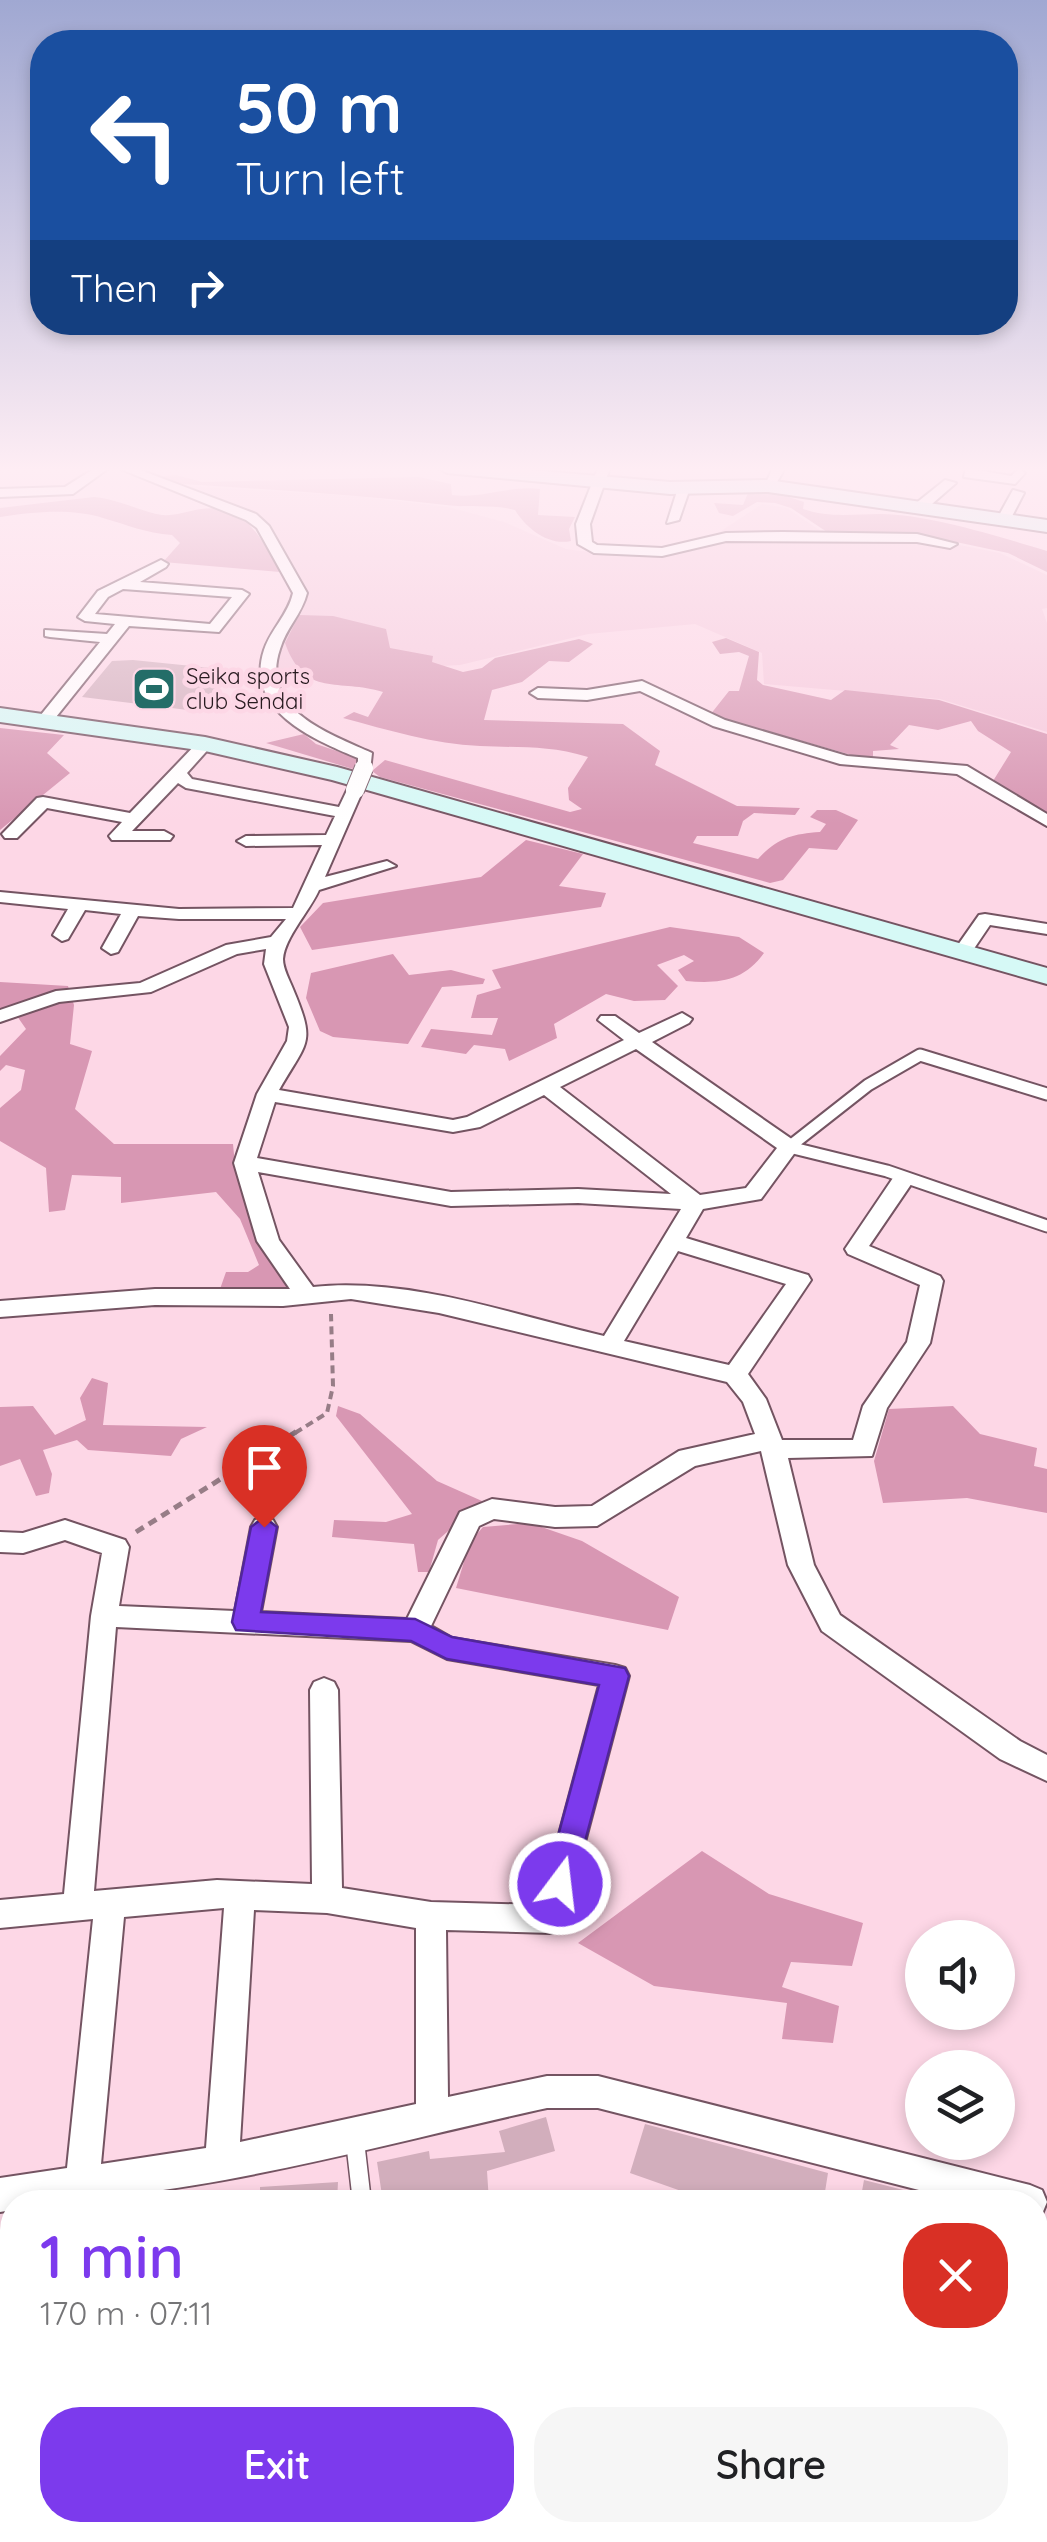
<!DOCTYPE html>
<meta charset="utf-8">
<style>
body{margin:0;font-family:Quicksand,sans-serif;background:#f6f6f6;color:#202124;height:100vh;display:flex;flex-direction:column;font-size:38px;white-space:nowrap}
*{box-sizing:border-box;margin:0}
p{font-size:32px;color:#757577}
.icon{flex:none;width:55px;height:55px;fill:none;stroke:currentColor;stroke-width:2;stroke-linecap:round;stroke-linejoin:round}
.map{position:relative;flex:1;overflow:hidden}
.details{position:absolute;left:0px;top:2190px;width:1048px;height:352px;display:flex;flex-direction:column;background:#fff;border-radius:40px 40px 0 0;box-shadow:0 5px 15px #0003}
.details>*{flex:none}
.banner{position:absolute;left:30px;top:30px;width:988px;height:305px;border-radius:40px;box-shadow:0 5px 15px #0003;background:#1a4fa0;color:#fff;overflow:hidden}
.buttons{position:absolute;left:905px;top:1920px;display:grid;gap:20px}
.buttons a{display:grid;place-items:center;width:110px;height:110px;border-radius:50%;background:#fff;box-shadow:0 5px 15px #0003;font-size:50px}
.pin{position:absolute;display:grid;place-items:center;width:85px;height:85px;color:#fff;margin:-102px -42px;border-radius:50% 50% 50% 0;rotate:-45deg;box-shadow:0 0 10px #0007}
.pin .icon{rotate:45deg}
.me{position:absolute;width:110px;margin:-55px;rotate:15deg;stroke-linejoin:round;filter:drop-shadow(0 0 8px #0008)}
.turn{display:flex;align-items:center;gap:35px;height:210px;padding:0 40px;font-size:45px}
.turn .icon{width:130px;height:130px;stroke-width:2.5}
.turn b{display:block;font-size:70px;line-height:85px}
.then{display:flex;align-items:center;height:95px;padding:0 40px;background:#0003;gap:20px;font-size:38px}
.round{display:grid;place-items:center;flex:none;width:105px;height:105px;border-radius:40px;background:#f6f6f6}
.summary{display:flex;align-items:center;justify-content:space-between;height:170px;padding:0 40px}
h1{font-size:60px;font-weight:600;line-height:75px;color:#7c3aed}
.action{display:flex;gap:20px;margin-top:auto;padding:20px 40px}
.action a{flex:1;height:115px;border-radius:40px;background:#7c3aed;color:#fff;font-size:40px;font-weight:600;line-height:115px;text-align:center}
.action a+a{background:#f6f6f6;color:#202124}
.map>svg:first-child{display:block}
</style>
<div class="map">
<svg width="1047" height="2542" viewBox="0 0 1047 2542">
<rect width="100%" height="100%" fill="#fdd7e6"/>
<path fill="#f6c9dc" d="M168,485L353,496L448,507L504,522L566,549L603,554H663L700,545L762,504L787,508L825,534L918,537L1000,553L1047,575V608L1042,609L1047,623V732L940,699L764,684L762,653L695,624L588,634L460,665L276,675L274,660L304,599L266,527Z
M1035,2524L1047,2528V2542H530L534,2530H1035Z"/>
<path fill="#d897b3" d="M176,475L202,482L419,477L451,484L452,495C483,499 510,485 540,489L538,515L575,517L569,529L571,541C548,546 526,528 515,510C493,504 469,508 446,505C353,494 260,489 167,483L154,477Z
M748,493L780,494L804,502L803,509C829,518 853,514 880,514C928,514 1000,537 1047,551V572L1008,553L942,539L827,532L791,508L775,503L757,502L733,516L719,513L714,503L743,505Z
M94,497C119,499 138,511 162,515C175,516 188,511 201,509C246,503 261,539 280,572L163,562L180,543L172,535C145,533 128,525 103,518C71,508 33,512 0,517V508Z
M299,615L333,616L386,629L390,648L433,656L432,662L463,672L482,668L495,658L579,639L593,644L569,662L549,661L522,682L492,690L484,720L623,724L660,751L655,765L737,806L800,808L795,815L754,813L743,821L738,836H697L693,843L758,859C777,838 792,834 820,832L826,824L810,817L817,810H836L858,820L837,850L809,848L783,880L770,883L380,777L372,771L385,760L570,812L582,809L569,800L568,788L588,757C548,745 520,748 480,746C433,744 388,730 343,718L354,712L368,717L383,692C339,678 305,699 285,643Z
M726,638L759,652L757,680L763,685L831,700L845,690L939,700L1047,734V817L993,781L1011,752L978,731L971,721L938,730L909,725L890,745L899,749L873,751V761L710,715L729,691H739L749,656L739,652L720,654L712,642Z
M0,728L64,735L47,753L70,773L0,830Z
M304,734L316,744L358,758L353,769L266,743Z
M526,840L583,854L559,886L606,893L601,907L312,950L300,927L323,903L481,877Z
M670,927L739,937L764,953C744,981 719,984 686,981L678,970L694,961L684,955L657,965L678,986L665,1000L634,1001L606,994L554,1024L557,1038L509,1061L505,1049L474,1045L466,1054L421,1047L431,1029L492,1035L498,1018H471L477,995L501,988L492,970Z
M393,954L409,975L451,970L485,979L483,984L442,987L408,1044L333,1037L320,1031L306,998L311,973Z
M0,982L68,986L74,1005L70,1044L92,1051L75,1109L114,1144H233C237,1200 260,1245 291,1292L220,1289L226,1272H248L259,1265L240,1219L216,1192L121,1203V1177L72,1175L65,1210L49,1212L46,1168L0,1141V1108L21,1090L25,1070L6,1065L0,1071V1056L26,1029L10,1006L0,1009Z
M92,1378L108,1383L103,1425L207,1427L181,1439L171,1456L88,1450L77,1440L43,1450L52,1474L49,1493L36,1496L20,1459L0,1466V1407L33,1406L55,1435L86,1420L80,1398Z
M338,1406L360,1414L437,1481L482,1501L438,1540L429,1572H418L414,1544L332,1537L334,1520L386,1522L412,1514L336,1416Z
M953,1406L980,1434L1037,1448L1034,1466L1047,1469V1513L967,1498L883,1503L874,1461L889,1409Z
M530,1523L582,1541L679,1597L668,1630L456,1588L470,1542L483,1527Z
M702,1851L769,1894L863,1923L852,1966L791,1962L782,1987L839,2006L833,2043L782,2039L787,2003L654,1986L578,1943Z
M0,2313L12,2316V2407L0,2409Z"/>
<path fill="#d2aebc" d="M133,660L192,666L228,670L204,712L82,697L112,661Z
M546,2117L555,2151L487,2171L489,2202H449V2196L383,2202L377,2162L429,2151L430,2159L505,2152L499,2131Z
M645,2124L828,2173L824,2198L799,2190L796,2202H703L704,2199L630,2173Z
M864,2180L939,2199V2202H860Z
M338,2182L337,2202H260V2187Z"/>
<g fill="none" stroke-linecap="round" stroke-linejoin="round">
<defs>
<path id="lane-far1" d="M789,1147L868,1085L920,1055L1047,1094
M789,1147L887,1171L1047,1226"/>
<path id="lane" d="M355,2141L362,2202
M282,2542L287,2530"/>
<path id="street" d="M95,468H109L73,494L0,497V489L65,487Z
M118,468H135L256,514L269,526L307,593C302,614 286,628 280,649C259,710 330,734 372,753L370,771H358V758C315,740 244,711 264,650C271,629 288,615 293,593L257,528L246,520Z
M598,468H610L590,524L592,542L597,545L662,548L726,533L783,532L917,534L957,544L950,548L917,542L726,541L662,556L594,553L578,544L576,524Z
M773,468H785L773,489H763Z
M966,468L1011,476L1019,469L1025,473L1015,484L964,477Z
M945,480L956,483L925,510H915V504Z
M684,484L690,488L679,520L667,523L678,488Z
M1013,490L1024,493L1009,522H999L997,519Z
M161,560L168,564L166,567L140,582L242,590L249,594L219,632L129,626L52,722H40V716L100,642L50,637L45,636V630L107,634L115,624L85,621L78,617L98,591ZM123,589L232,597L210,624L95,614L108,597Z
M642,681L725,720L847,756L967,766L1047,814V826L957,774L840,764L713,726L640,691L587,700L538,698L530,693L538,688L587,690Z
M205,739L213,744L187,773L192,779L339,807L349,786H361L363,790L325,877L387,861L396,866L319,890C309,912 285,937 283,959C283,969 289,979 293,989C316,1044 308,1040 279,1090L453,1120L467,1117L624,1040L598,1020L601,1016H615L639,1033L682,1013L692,1019L689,1023L652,1042L796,1142L799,1147L761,1199L703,1209L686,1238L808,1275L811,1280L748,1374L766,1399L782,1440H853L863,1406L907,1342L920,1285L848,1254L845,1249L895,1175H911L914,1180L869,1246L940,1276L943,1281L930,1343L887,1408L872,1456L788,1458L814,1565L840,1615L1020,1741L1047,1755V1781L1000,1759L822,1631L788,1565L761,1451L695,1466L597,1526L555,1527L494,1519L479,1526L431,1626L452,1638L615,1665L625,1668L629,1676L562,1929L551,1933L446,1930L448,2097L547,2076H598L1030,2185L1042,2190L1047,2202L1042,2214L1035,2217V2202H966L598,2108H547C378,2145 185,2202 12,2202V2210L0,2212V2178L67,2168L93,1919L0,1928V1900L64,1894L91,1616L102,1553L65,1540L23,1553L0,1552V1532L23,1533L65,1520L125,1540L129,1547L119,1606L235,1611L251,1527L255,1520L264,1517L273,1520L277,1527L261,1612L407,1619L460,1512L492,1499L555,1507L592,1506L679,1451L755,1434L743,1402L727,1382L439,1313L351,1299L283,1306L155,1305L0,1317V1301L155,1289H290L257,1241L234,1163L257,1094L287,1041L289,1027L264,964L266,949L237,954L151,992L59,1002L0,1022V1010L56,991L140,983L226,945L271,937L286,919H179L138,916L118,952L111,954L102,948L121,914L85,910L68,939L62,941L53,935L68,909L0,902V892L179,909L293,908L322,845L246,846L237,841L246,836L326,835L335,816L186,788L178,783L132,831H164L173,836L170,840H112L109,836L122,822L47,808L17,838H5L2,834L37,798L43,797L130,813L199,741ZM636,1049L777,1148L746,1188L700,1195L560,1087ZM544,1095L671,1194L578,1189L451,1192L257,1158L275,1102L453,1132L480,1127ZM258,1172L451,1206L578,1203L681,1209L604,1336C511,1314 409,1277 313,1287L279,1240ZM678,1251L786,1284L729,1365L624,1341ZM116,1627L411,1641L447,1659L599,1685L540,1905L431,1902L342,1888L338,1690L334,1682L324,1678L314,1682L310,1690L312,1884L217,1880L94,1891ZM224,1908L206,2148L101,2164L124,1917ZM254,1910L327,1913L416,1928V2104L240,2142Z
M985,914L1047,924V934L990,925L969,956H955L953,952L979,915Z"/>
<path id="secondary" d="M438,468H505L670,482L768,480L1047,520V532L768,492L670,494L447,473Z
M0,708L205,737L337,767L1047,968V984L332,780L205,751L0,722Z"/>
</defs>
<use href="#lane-far1" stroke="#745462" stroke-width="15"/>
<use href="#lane" stroke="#745462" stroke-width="21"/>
<use href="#street" stroke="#745462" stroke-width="4"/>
<use href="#secondary" stroke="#745462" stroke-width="4"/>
<path stroke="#977d87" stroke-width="4" stroke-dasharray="8 5" stroke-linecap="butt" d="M295,1433L327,1413L333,1386L331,1314"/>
<path stroke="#977d87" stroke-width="5" stroke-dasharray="9 6" stroke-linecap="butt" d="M136,1532L299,1430"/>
<use href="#lane-far1" stroke="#fff" stroke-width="11"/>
<use href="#lane" stroke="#fff" stroke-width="18"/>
<use href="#street" fill="#fff" fill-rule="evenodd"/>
<use href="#secondary" fill="#d6f9f6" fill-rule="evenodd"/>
<defs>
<path id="street-bridge" d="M355,790L364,768"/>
</defs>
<use href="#street-bridge" stroke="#745462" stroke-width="20" stroke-linecap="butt"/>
<use href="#street-bridge" stroke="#fff" stroke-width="18"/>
</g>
<linearGradient id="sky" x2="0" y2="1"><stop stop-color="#a0a8d2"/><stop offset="0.57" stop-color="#feedf4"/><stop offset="1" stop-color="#feedf4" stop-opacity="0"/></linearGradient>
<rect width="1047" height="824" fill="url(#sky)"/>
<path fill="#7c3aed" stroke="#51269a" stroke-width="2.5" d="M264,1517L277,1527L261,1612L415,1619L452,1637L625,1668L629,1676L571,1894L560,1898L549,1894L545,1884L599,1685L447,1659L411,1641L236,1630L232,1622L251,1527Z"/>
<defs>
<symbol id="stadium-square" viewBox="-11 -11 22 22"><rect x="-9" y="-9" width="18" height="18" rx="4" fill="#236d68" stroke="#fdd7e6"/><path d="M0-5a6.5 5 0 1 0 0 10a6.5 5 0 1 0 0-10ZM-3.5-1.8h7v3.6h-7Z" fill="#fff"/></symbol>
</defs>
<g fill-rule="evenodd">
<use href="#stadium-square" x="129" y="664" width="50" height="50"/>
</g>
<g text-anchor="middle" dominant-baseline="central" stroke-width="9" stroke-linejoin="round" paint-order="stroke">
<g font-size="22" fill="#271a1f" stroke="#fdd7e6" text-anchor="start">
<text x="186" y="676">Seika sports<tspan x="186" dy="25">club Sendai</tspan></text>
</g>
</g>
</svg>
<div class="buttons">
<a><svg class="icon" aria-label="sound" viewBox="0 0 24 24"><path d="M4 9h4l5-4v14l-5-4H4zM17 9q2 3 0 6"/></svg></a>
<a><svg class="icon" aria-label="layers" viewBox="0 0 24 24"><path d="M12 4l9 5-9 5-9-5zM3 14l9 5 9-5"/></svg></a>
</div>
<div class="pin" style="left:264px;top:1527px;background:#d93025"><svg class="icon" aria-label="arrive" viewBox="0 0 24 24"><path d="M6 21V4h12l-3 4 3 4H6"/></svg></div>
<svg class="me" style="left:560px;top:1884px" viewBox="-20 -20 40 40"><circle r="17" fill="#7c3aed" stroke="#fff" stroke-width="3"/><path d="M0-11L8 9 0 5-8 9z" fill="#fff"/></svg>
<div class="banner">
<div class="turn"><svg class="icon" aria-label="left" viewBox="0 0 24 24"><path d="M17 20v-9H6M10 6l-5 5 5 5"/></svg><div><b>50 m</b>Turn left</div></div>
<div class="then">Then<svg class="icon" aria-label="right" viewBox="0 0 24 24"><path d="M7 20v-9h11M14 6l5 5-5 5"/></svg></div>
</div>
<section class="details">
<div class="summary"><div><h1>1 min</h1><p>170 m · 07:11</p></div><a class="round" style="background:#d93025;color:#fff"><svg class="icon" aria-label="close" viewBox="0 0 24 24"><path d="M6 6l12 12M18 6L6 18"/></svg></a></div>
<div class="action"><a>Exit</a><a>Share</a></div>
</section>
</div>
